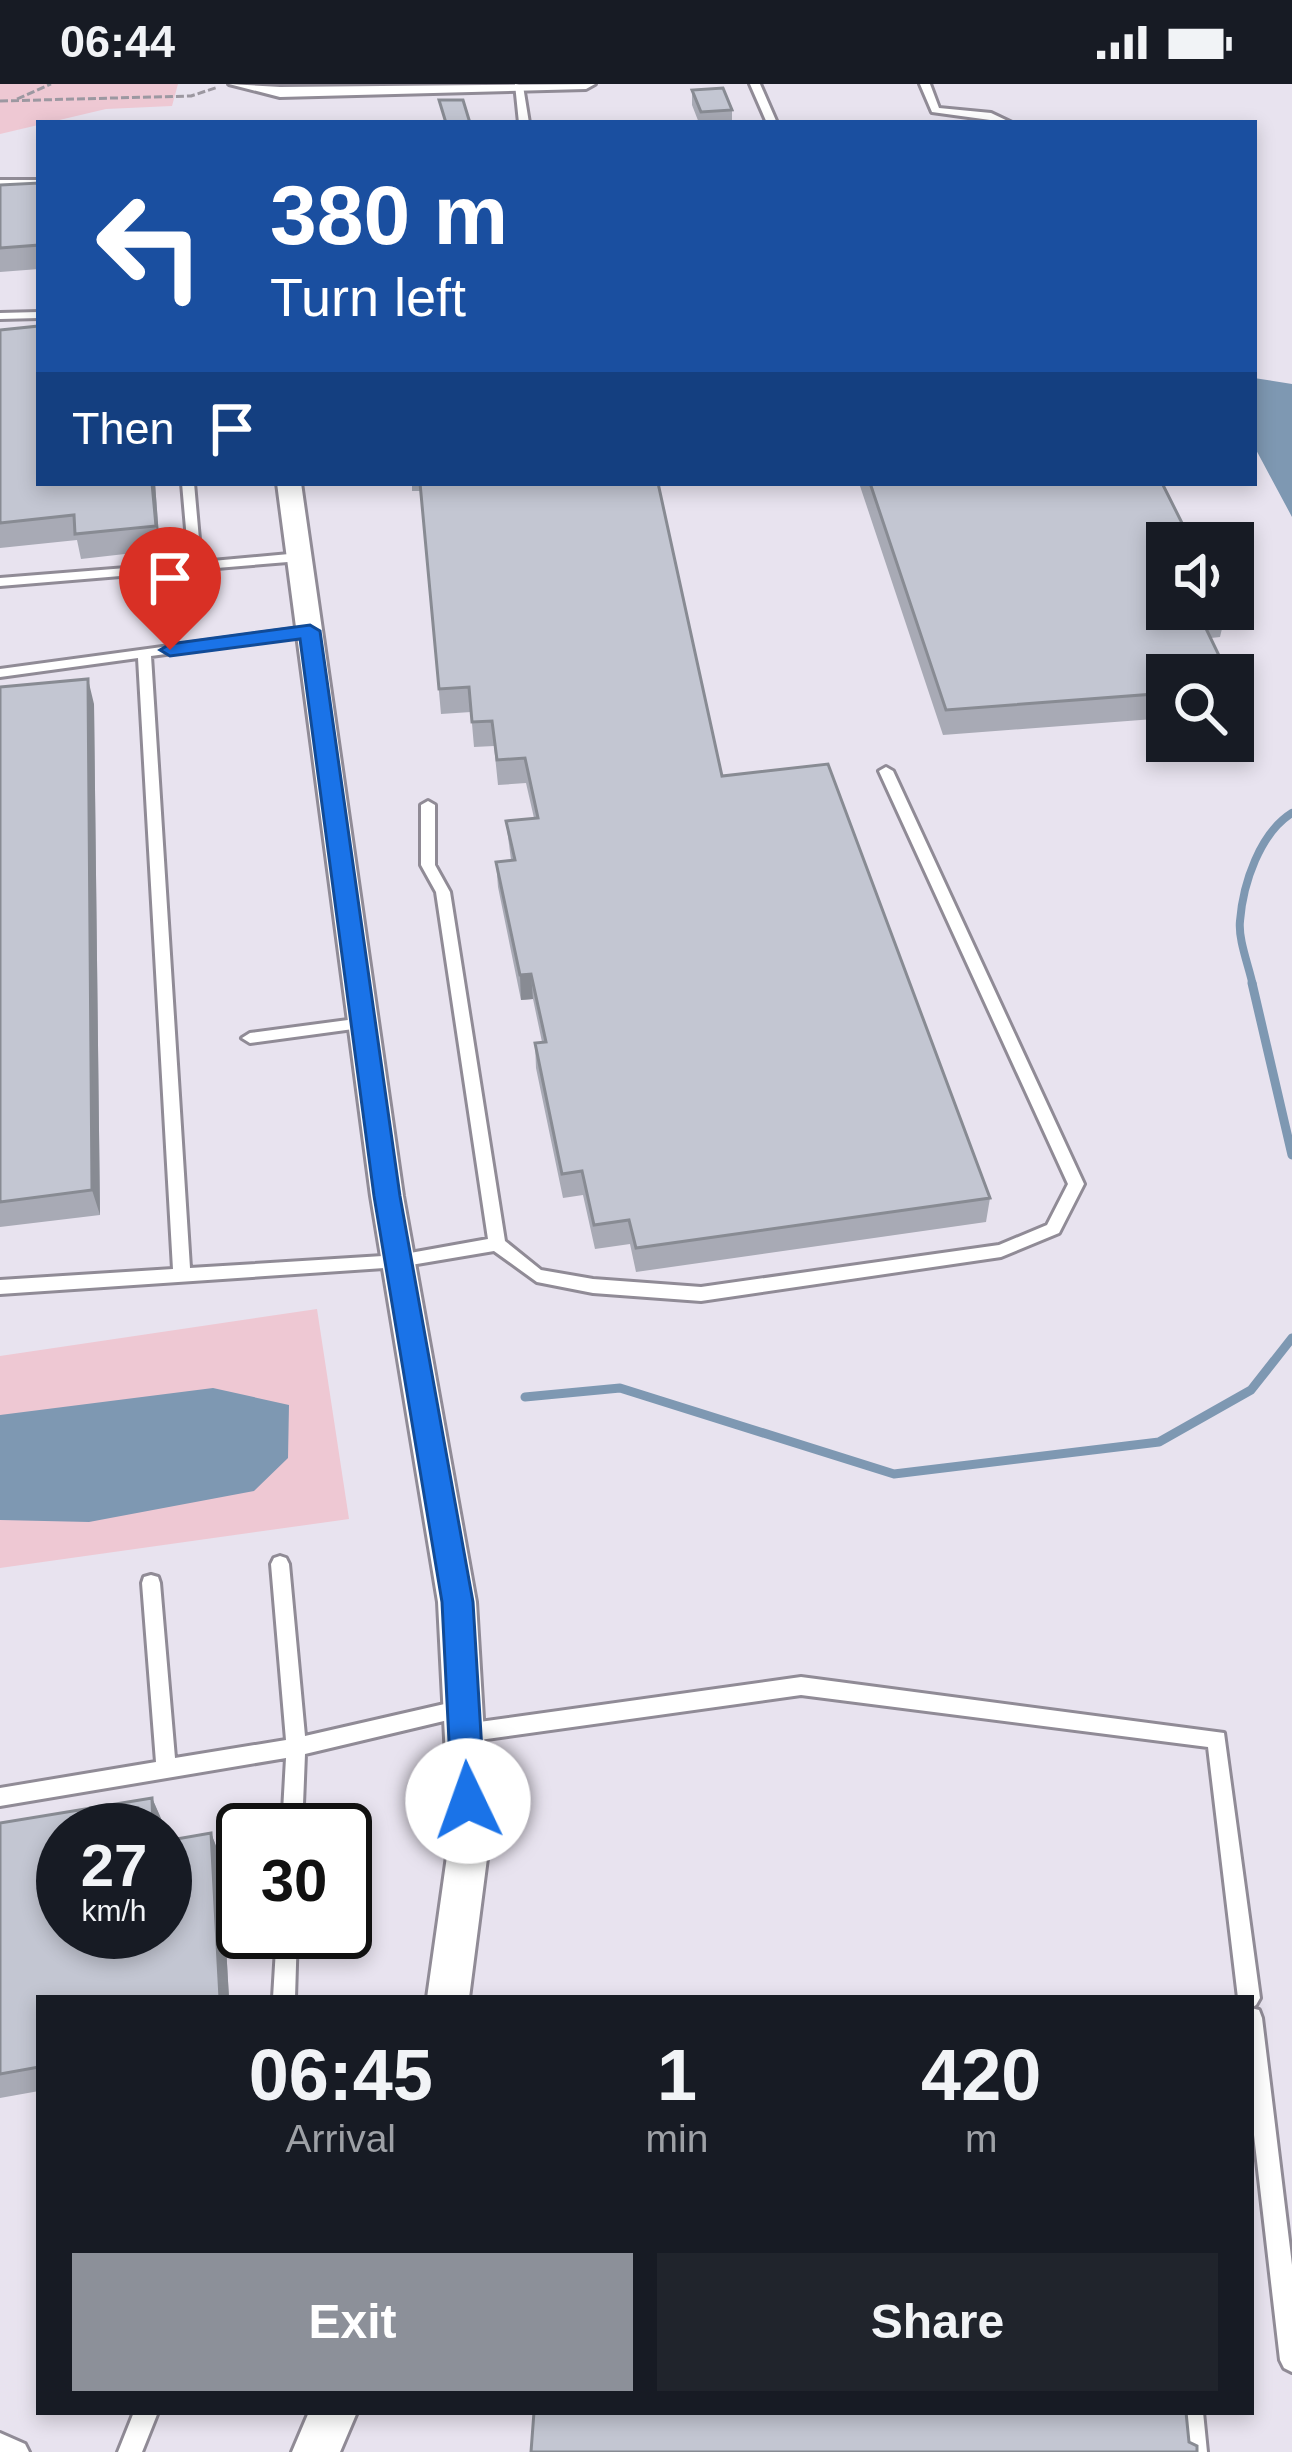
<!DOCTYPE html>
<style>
body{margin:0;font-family:Arial,sans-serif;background:#20242c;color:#f1f3f6;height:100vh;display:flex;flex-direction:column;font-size:45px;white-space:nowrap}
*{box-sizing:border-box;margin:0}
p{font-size:39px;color:#9ea1a6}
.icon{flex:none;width:66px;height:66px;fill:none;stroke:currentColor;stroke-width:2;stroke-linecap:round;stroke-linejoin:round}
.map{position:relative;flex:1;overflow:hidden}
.details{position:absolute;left:36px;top:1911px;width:1218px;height:420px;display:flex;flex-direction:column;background:#171b24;border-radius:0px;box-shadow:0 6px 18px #0003}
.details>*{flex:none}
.hud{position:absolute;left:36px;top:36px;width:1221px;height:366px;border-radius:0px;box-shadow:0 6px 18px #0003;background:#1a4fa0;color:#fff;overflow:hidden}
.tools{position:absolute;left:1146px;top:438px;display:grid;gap:24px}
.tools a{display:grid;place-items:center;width:108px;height:108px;border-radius:0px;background:#171b24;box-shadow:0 6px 18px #0003;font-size:60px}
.speed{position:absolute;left:36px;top:1719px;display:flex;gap:24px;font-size:60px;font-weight:700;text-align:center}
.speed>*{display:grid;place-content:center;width:156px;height:156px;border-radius:50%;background:#171b24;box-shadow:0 6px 18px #0003;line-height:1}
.speed small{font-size:30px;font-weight:400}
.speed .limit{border:6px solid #111;border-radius:18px;background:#fff;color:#111}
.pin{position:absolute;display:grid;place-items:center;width:102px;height:102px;color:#fff;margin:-123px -51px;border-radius:50% 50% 50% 0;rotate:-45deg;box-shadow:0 0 12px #0007}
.pin .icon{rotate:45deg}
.me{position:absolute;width:132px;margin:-66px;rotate:357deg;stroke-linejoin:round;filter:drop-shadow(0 0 9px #0008)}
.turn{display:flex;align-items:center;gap:42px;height:252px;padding:0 36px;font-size:54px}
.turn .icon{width:156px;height:156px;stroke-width:2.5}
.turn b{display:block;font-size:84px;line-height:102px}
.then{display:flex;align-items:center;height:114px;padding:0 36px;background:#0003;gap:24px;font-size:45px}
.eta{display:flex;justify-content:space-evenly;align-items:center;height:204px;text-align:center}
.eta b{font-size:72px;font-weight:800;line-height:84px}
.action{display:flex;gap:24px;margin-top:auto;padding:24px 36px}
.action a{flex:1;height:138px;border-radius:0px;background:#8c9099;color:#fff;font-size:48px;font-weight:800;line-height:138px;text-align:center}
.action a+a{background:#20242c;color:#f1f3f6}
.status{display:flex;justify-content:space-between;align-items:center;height:84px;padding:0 60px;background:#171b24;direction:ltr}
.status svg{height:33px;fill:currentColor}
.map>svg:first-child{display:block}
</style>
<div class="status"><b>06:44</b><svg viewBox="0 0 49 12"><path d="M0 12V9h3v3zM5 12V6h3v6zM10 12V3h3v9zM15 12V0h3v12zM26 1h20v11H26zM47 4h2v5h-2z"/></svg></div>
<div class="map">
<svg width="1292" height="2368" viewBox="0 0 1292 2368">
<rect width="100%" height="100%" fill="#e8e3ef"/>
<path fill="#eec8d3" d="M0,0H178L172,22L106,25L0,50Z
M317,1225L349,1435L0,1484V1272Z"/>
<path fill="#7e98b2" d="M1254,294L1292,300V433L1254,362Z
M213,1304L289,1321L288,1374L254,1407L89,1438L0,1436V1331Z"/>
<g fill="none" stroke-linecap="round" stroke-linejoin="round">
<path stroke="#7e98b2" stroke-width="8" d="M1253,902C1249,882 1238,856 1240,837C1243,799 1260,749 1292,729"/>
<path stroke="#7e98b2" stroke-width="9" d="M1252,899L1292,1071
M525,1313L620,1304L894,1390L1159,1358L1251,1306L1292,1254"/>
<defs>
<path id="service" d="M515,0L523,2L529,39H519Z
M750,0H760L777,39H767Z
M920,0H930L939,24L991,29L1012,39L932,28Z
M0,96H39V102H0Z
M39,228V234L0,235V229Z
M182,399H194L201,478L300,469L306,473L300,477L0,502V494L189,479Z
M309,543L315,547L313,550L151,572L190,1184L399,1171L488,1155L436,808L421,781V721L428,717L435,721V781L450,808L505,1157L541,1186L593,1195L701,1203L999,1161L1047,1141L1068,1100L879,687L886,683L893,687L1084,1100L1059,1149L1001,1173L701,1217L593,1209L537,1198L494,1167L399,1183L0,1210V1196L173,1185L138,574L0,593V585Z
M363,934L370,939L368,943L250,959L242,954L250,949Z
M280,1472L286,1474L289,1480L305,1652L462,1616L469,1619L472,1625L469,1631L305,1670L302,1746H282L286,1674L0,1722V1704L156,1678L142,1499L144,1493L151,1491L158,1493L160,1499L175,1674L286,1656L271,1480L274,1474Z
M801,1593L1224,1649L1260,1914L1256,1921L1251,1924L1259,1926L1262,1934L1292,2181V2288L1284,2284L1280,2276L1251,2025V1914H1238L1208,1663L801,1611L465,1658L458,1655L455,1649L458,1643L465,1640Z
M277,1848H297L295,1914H273Z
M134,2328H158L142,2368H118Z
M1179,2328H1203L1207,2368H1183Z
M0,2349L25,2360L29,2368H0Z"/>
<path id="minor" d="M229,0L280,3L595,0L586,5L280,13Z
M277,399H301L403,1112L476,1518L490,1751L469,1914H427L450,1751L438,1518L371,1112Z
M309,2328H357L340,2368H292Z"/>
</defs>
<use href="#service" stroke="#908b96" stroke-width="6"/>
<use href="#minor" stroke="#908b96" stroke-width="6"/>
<path stroke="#9c98a1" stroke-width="3" stroke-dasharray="8 3" stroke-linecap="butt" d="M17,15L51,0
M0,17L191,12L218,3"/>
<use href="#service" fill="#fff" fill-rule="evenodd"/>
<use href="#minor" fill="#fff" fill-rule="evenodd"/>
</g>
<path fill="#a8aab5" d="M692,6L732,26V39H699L692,21Z
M39,99V185L0,188V101Z
M0,246L155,399L160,466L81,475L77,456L0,464Z
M412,399H658L722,692L990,1114L986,1138L636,1188L630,1160L595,1165L583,1111L563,1114L536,984L535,959L542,958L533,915L521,916L498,803L496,778L511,776L506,737L534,734L526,699L498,701L494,662L474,663L471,628L441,630L421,407H412Z
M859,399H1162L1226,528L1220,553L1211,554L1226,586L1225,591H1167V634L943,651Z
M0,603L94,620L100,1131L0,1143Z
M152,1714L163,1739V1746H63V1848L211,1749L221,1775L229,1914H39V2007L0,2014V1739Z"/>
<path fill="#888b93" d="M152,399H155L160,466L156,442Z
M88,595L94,620L100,1131L92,1106Z
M531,890L533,915L521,916L520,891Z
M152,1714L163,1739V1746H153Z
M211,1749L221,1775L229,1914H220Z"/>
<path fill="#c3c6d2" stroke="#888b93" stroke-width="3" d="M723,4L732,26L701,28L692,6Z
M439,16H463L470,39H446Z
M39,99V161L0,164V101Z
M39,242V399H152L156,442L75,450L74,431L0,439V246Z
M420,399H658L722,692L828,680L990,1114L636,1164L629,1136L594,1141L582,1087L562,1090L535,959L546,958L531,890L520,891L496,778L515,776L506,737L538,734L525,674L497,676L492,637L472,638L469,603L439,605Z
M870,399H1162L1192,459H1167V525H1225L1226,528L1199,530L1226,586L1205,587L1207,591H1167V609L946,626Z
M88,595L92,1106L0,1118V603Z
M152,1714L153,1746H63V1848H165V1757L211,1749L220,1914H39V1983L0,1990V1739Z
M534,2328H1186L1189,2358L1197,2362V2368H531Z"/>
<path fill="#1a73e8" stroke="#114b97" stroke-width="3" d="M310,541L320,547L400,1112L473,1518L485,1717L480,1728L468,1732L457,1728L452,1717L442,1518L374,1112L300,555L170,572L160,566L170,560Z"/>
</svg>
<div class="tools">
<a><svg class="icon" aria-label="sound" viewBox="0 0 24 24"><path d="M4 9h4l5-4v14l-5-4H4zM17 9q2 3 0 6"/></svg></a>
<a><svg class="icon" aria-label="search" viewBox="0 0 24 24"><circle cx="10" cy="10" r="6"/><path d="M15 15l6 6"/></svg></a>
</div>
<div class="speed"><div>27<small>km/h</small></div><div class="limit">30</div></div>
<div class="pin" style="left:170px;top:566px;background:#d93025"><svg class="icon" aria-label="arrive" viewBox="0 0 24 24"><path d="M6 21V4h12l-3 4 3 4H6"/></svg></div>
<svg class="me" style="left:468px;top:1717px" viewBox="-20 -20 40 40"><circle r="19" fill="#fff"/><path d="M0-13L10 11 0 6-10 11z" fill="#1a73e8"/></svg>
<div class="hud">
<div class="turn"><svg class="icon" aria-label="left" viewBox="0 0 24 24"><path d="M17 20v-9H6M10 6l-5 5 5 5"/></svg><div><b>380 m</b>Turn left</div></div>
<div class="then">Then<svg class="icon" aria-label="arrive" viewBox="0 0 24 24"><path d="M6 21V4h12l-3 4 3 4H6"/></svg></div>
</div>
<section class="details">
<div class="eta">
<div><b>06:45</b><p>Arrival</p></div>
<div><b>1</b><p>min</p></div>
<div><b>420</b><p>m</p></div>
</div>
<div class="action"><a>Exit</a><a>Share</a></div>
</section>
</div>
